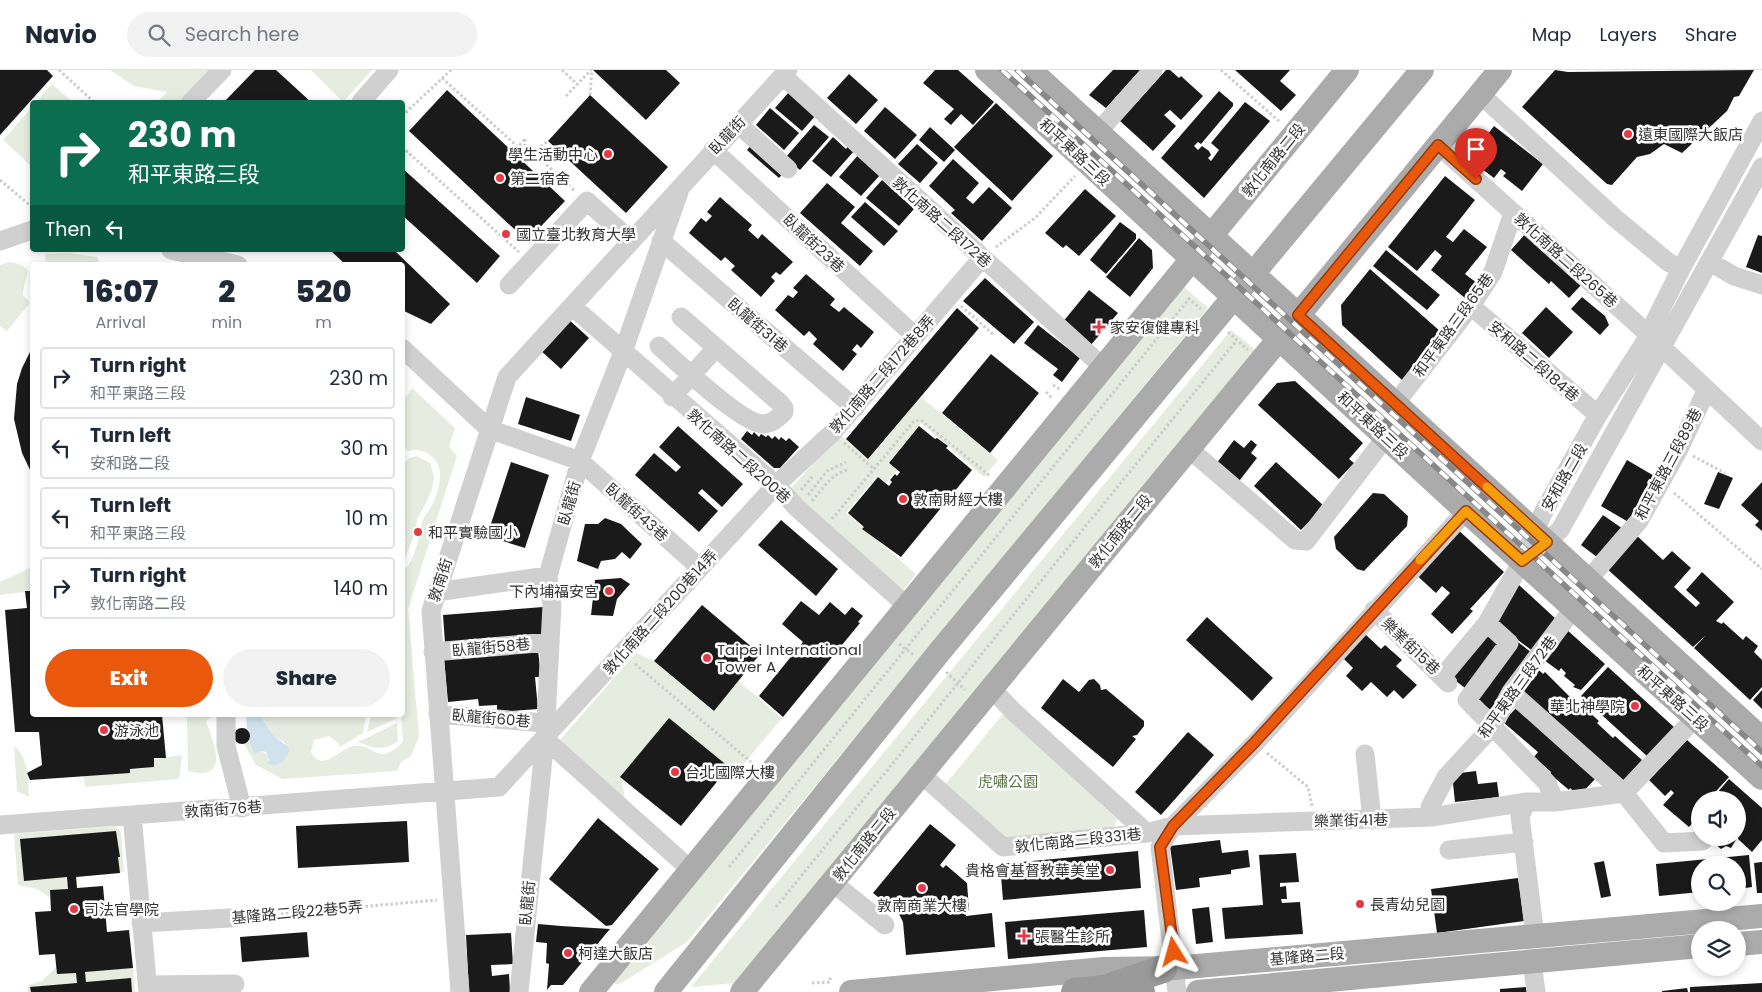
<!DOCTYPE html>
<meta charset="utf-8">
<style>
body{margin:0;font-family:Poppins,"Noto Sans TC",sans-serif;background:#f2f2f3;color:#1f2937;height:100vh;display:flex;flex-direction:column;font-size:19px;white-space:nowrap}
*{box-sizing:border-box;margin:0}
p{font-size:16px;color:#747a83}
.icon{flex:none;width:28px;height:28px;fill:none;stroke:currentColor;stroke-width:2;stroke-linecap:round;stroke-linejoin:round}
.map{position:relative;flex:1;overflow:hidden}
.side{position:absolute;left:30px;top:192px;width:375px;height:455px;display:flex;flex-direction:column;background:#fff;border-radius:5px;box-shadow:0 2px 8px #0003}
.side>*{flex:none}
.guide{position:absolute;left:30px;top:30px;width:375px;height:152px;border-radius:5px;box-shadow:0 2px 8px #0003;background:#0b6e4f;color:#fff;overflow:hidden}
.controls{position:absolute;left:1691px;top:721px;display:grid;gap:10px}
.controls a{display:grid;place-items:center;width:55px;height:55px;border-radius:50%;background:#fff;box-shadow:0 2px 8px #0003;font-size:25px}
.pin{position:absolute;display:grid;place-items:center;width:42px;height:42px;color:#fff;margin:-51px -21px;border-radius:50% 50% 50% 0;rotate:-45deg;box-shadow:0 0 5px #0007}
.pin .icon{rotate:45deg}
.me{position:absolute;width:55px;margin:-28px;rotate:352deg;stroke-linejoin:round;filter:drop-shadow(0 0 4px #0008)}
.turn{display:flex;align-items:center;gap:18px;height:105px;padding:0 15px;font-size:22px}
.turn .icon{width:65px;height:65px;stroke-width:2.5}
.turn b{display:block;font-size:35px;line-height:42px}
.then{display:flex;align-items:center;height:48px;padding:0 15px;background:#0003;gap:10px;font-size:19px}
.eta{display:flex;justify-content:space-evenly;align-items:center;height:85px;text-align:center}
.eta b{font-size:30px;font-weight:800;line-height:35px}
.cta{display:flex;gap:10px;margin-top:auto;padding:10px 15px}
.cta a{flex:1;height:58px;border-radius:30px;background:#ea580c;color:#fff;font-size:20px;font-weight:800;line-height:58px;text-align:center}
.cta a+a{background:#f2f2f3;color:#1f2937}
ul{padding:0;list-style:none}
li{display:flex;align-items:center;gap:15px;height:62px;margin:0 10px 8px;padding:0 5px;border:2px solid #e0e1e3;border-radius:5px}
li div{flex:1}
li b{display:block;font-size:19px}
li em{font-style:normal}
header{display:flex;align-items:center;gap:30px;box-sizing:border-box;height:70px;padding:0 25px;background:#fff;border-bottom:1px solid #e0e1e3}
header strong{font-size:24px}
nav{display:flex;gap:28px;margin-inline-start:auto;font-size:18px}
.search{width:350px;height:45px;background:#f2f2f3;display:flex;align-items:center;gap:12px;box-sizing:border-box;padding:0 18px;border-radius:28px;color:#747a83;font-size:19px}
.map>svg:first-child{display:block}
</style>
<header>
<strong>Navio</strong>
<div class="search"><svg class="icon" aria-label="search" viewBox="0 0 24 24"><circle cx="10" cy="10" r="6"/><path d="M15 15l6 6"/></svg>Search here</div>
<nav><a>Map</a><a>Layers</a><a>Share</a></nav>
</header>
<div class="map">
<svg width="1762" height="922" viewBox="0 0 1762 922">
<rect width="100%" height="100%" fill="#fff"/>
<path fill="#e6ecdf" d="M110,0H216L187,32H157L167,22L134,16Z
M311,0H372L343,32Z
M52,14L73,32H36Z
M32,37V97L3,70Z
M68,183L97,187L100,195H46L45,184Z
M9,192C39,196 23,207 23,225L30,233L7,261L0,256V195Z
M1184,217L1208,238L687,872L618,915L613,912Z
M1231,260L1257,281L735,913L691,917Z
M412,318L455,358L449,376L457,386L408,539L419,667L411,686L401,692L397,701L282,709L256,695L244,674L249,671L254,684L262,681L268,686V694L281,693L287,686L285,673L275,667L259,645H366L363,663L340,677L337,672L329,666L314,670L311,682C323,704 339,678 354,676C374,673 377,698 403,672L401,645L403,501C415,492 419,466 422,452C424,446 429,441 432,435C439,420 447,397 430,385C423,380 416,379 408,381L403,377V331Z
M921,327L998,390L984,407L921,353L888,393L897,400L886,413L877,406L846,443L916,504L900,524L785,425L839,364L869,389Z
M417,386L430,393L434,407L432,419L426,433L417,449L416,461L403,493V395L409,388Z
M32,497V521L0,525V512Z
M636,583L654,591L713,641L738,611L782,648L736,703L669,648L621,707L625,729L558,672Z
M1003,644L1117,749L1113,761L1005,770L945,715Z
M187,645H214L206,651C214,673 231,712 188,701Z
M371,645H396L397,648L367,662Z
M397,653L398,671C383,682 374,678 358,672Z
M14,676C28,685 28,712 29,727L17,721Z
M182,685L179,709L85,717L84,706L154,697V689Z
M115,756L121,762L124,802L77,807V818L111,899L133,898L135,922H27L29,915L42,911L56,897L50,828L37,819L18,815L14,764Z"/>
<path fill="#cfe2ee" d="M246,645H259L275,667L288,677L289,681C285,692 279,697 267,694L269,690L266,682L262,681L254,684L249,671L250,663L247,659Z"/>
<path fill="#1a1a1a" d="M0,0H47L53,6L0,65Z
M255,0H276L311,32H224Z
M593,0H666L680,13L646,50Z
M935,0H958L994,32L973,55L961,44L951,55L944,49L954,39L923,13Z
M1113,0H1140L1106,38L1089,25Z
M1166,0H1170L1179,8L1181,6L1203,26L1181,50L1170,40L1164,45L1176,56L1153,81L1120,51Z
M1235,0H1290L1280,11L1296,25L1281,41Z
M1555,0L1568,2L1754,0L1739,26L1734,27L1727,41L1682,83L1664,74L1650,84L1637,87L1612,115L1607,114L1522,37Z
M849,4L878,30L856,54L827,28Z
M447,20L565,131L527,171L409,61Z
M1219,21L1233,33V36L1201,74L1198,72L1194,76L1198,80L1202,76L1209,81L1211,85L1208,88L1211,91L1219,80L1211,73L1245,32L1270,51L1204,128L1161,88Z
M789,22L816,45L802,61L775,38Z
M590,25L668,97L626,143L548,71Z
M996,33L1053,86L1012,131L954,77Z
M885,37L917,65L895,89L864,61Z
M770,38L799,63L784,80L756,55Z
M814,55L829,67L800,100L785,88Z
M1494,56L1543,94L1522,121L1503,106L1506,103L1501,99L1494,108L1469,89Z
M930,57L955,80L944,92L919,70Z
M758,67L790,95L779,108L747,80Z
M833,67L846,79L849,75L855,80L831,107L812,91Z
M917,74L938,93L920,113L898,94Z
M859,84L881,104L861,126L839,107Z
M953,89L979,113L966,128L973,134L989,117L1012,138L982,171L951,143L955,140L929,116Z
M402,98L500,186L477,213L402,145Z
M1445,106L1475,130L1446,167L1453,172L1464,159L1487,177L1465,204L1477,213L1465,228L1431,200L1442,186L1435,180L1417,201L1388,177Z
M882,110L914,139L899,156L866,128Z
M827,113L855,137L841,153L873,181L860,196L800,143Z
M1085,119L1116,146L1079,186L1066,175L1063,178L1045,163Z
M720,127L752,155L748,160L758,169L762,164L793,192L780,205L776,202L771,207L775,211L761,227L731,200L735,196L725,187L721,191L689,163L701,148L706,152L712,146L707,142Z
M865,132L898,161L884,176L851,147Z
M1120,152L1136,164V169L1106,204L1090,190Z
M1526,163L1582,214L1569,228L1551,211L1549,214L1511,180Z
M1758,165L1762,166V203L1746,197Z
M1139,168L1152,180L1153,198L1130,227L1106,207Z
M330,180H394L450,234L431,254L402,240V195H346Z
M1386,180L1440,225L1427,240L1373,196Z
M1370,199L1441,262L1402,310L1342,255L1341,235Z
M806,204L835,229L830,235L839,242L844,237L874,262L861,278L857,274L852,280L857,284L843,301L813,274L817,269L809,261L804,266L775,240L788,225L793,228L798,222L793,218Z
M985,208L1034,252L1014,274L963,231Z
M1089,220L1118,243L1090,276L1062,253Z
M1582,227L1605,246L1609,255L1600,265L1571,239Z
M1546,237L1573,262L1549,288L1522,263Z
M957,238L979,258L868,389L846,369Z
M567,248L589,268L561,299L539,279Z
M1038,255L1080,288L1062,312L1053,305L1058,299L1024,273Z
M32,278V404L22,383L14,349L17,314L22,298Z
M991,284L1039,323L990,383L942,343Z
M1295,311L1363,373L1349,389L1354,393L1339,409L1258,335L1277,313Z
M526,327L580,345L571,371L518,354Z
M678,356L743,414L722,437L702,419L698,423L718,441L699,462L635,405L654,383L676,402L681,397L659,377Z
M919,356L935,369L937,368L948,376L946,378L972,400L901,487L862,459L864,457L848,443L878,407L889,416L892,412L890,410L895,404L897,406L900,402L889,393Z
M747,361L752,365L754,362L759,367L761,364L766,367L768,365L772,369L775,366L779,370L781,367L786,371L789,368L799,377L780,398H774L741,369Z
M1234,370L1244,378L1251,370L1257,375L1251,383L1257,388L1236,415L1213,398Z
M1627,390L1656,407L1630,453L1601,436Z
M511,392L549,405L525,478L487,466Z
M1276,392L1324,436L1301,460L1254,416Z
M1718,402L1733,408L1719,439L1704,434Z
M1762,412V461L1755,455L1759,451L1741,435Z
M1373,423L1384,424L1408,446L1407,456L1364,501L1357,499L1336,479L1334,467Z
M1603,445L1623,459L1601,490L1581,475Z
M605,448L621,454L642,474L630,489L622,482L615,489L601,491L598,499L577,491L585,454H598Z
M781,450L838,499L816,526L758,475Z
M1455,457L1504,502L1470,539L1473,541L1452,564L1431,544L1450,523L1442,516L1436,523L1413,502Z
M1635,464L1663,490L1672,481L1691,498L1674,517L1696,537L1700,533L1686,520L1702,502L1734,532L1716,551L1722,554L1723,552L1743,570L1746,566L1758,576L1754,582L1762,590V617L1750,630L1694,578L1706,565L1693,577L1605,497Z
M621,508L630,514L617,529L613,546L591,545L595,510Z
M1519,515L1557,550L1534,582L1492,551Z
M25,521H32V645H162L166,688H154V697L130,699V703L30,710L27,703L42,695L39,662H15L5,540L27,538Z
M801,531L819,545L830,532L845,545L852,537L863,546L858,552L860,553L783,647L759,626L803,572L782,554Z
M702,535L760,584L714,641L654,591Z
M543,537L545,564L445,573L443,545Z
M1207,547L1273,608L1252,631L1186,570Z
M1486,556L1508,573L1469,621L1448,605Z
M1566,559L1605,594L1581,620L1573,617L1575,615L1564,606L1566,603L1561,598L1559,601L1544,590Z
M1365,564L1381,579L1385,575L1402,590L1396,596L1417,615L1403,629L1394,620L1387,627L1371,612L1362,621L1346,606L1353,598L1343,588Z
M1514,569L1536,586L1492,641L1471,625Z
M538,580L541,607H535L538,639L497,642V635L479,636L478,629L448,632L444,588Z
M1536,597L1543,604L1545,602L1578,635L1579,633L1599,651L1597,653L1613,668L1615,666L1642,690L1622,712L1518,617Z
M1608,597L1675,658L1648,687L1581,626Z
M1063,609L1079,622L1089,610L1094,609L1100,615L1101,620L1106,619L1144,651V656L1137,665L1132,666L1136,669L1113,697L1041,638Z
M1762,620V639L1753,630Z
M1518,636L1596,708L1579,726L1570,718L1569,720L1550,704L1551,702L1534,687L1538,682L1503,652Z
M669,648L729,697L681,756L620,707Z
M234 666a8 8 0 1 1 16 0a8 8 0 1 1-16 0Z
M1188,662L1214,685L1161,745L1135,722Z
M1687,670L1729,707L1708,730H1700L1698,741L1700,745L1689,757L1663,735L1674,723L1671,720L1665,726L1649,710Z
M1476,701L1478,714L1497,712L1499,727L1455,732L1452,704Z
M1729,709L1762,738V770L1752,782L1738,769V730H1711Z
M598,748L659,799L612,855L606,856L549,809Z
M407,751L409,792L298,798L296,756Z
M930,754L956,775L940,795L943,798L946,795L967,813L969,840L966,841V846L992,843L995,877L906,885L903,852L899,844L873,823Z
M116,761L120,787H118L120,803L76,807L77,818L103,816L107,862L129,860L133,898L85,902L86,912L131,908L132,922H31L30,917L77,913L76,903L57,904L55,884L39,885L35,842L51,841L50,820L68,819L67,807L24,811L20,769Z
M1708,768H1737L1731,778L1726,776L1721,779Z
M1220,770L1222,783L1248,780L1250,797L1231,800V804L1199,808L1200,817L1176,820L1170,776Z
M1138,781L1141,818L1003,830L1000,794Z
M1296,783L1299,812L1280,813V817L1286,816L1287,829H1281L1282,833L1300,832L1303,864L1225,869L1222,838L1263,835L1259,785Z
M1749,785L1752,817L1738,819V795H1700V822L1659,826L1656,794Z
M1604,791L1611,826L1601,828L1594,793Z
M1762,792V823H1757L1754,793Z
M1518,808L1524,851L1437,863L1431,819Z
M1209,837L1213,872L1196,874L1192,839Z
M1144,840L1147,877L1008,889L1005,852Z
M538,854L561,856L610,859L563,915H551L547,920L549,894L546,893L547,873L536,872Z
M307,862L309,887L242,892L240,867Z
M511,863L513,894L491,895L492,906L509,904L510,922H469L466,865Z
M1762,913V922H1690V917Z
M1526,917L1527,922H1500V919Z
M1687,918L1688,922H1662V921Z"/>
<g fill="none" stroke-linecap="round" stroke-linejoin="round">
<path stroke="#cdcdcd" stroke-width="3" stroke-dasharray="2.5 2.5" stroke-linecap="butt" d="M59,0L94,32
M562,0L577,14
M1221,0L1280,52
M442,8L518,77L525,69
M590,25L592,0
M566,26L591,0
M402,46L451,0
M525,69V75L575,121
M402,77L519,182
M518,77L517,86L533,82L548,71
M0,110L32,137
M996,177L1035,148L1075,106
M1188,228L1201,239
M961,236L995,266
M1228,262L1248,280
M1053,315L1061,320
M1046,322L1053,329
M844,373L874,399
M1693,386L1725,403
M801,420L814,405
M1674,423L1762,499
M808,425L827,401L846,392
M812,431C823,418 831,404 848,400
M832,449L914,351L921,350L990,406
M899,574L914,585
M635,594L751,692
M946,602L965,620
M1267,683L1308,717L1312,736
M729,797L1189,229
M776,837L1237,270
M246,847L437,830
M812,913L830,912V907"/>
<path stroke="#d0d0d0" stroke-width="19" d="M783,6L1103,297
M1480,24L1615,148L1668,192L1681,199
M191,32L222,0
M361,32L389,0
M738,54L788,99
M1098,62L1153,0
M1438,75L1637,254L1762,371
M713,80L915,266
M0,171L32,160
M661,171L855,338
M171,180L238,195
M1710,192L1734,206L1762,215
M509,215L587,131L631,171
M572,236L776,415L797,438L907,536
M1471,236L1598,345
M659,276C677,292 743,355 764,354C773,353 778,348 784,342V338L780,333L681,247
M402,278L489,359L580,391L699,497
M672,327L716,278
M1395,334L1471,236L1493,202L1513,143
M1188,378L1295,470L1306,471L1386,367
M1537,479L1560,460L1762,97
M1588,510L1639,451L1679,379L1706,321
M436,522L548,506
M1374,540L1448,613
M1487,553L1509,573L1467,630L1547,713L1555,732
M433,582L549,572
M1442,607L1487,553L1522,491L1543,443L1598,345L1643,275L1681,199L1762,51
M991,618L1013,641L1147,763
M1511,622L1624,723L1664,773L1703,771
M438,644L544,653
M226,645V676L242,738
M545,669L691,800
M1365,684L1372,750
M921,704L1003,777L1147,763L1173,756L1431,747L1527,732
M132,745L148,922
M1431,747L1430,737L1446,707L1493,656L1511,622L1574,538
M0,755L499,717L776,415L832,363L982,188
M1449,780L1524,772
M832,812L885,855
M141,853L230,848
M1535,866L1520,746L1527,732H1555L1624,723L1695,648
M1532,891L1536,922
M147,915L235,914
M460,922L431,541L507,307L788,0
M519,922L545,669L552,535L548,506L580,391L623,282L679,122
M1177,922L1160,777L1173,756L1255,673L1466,441"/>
<path stroke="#ababab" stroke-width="24" d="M987,0L1466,441L1762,708
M1030,0L1762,669
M1738,874L1762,872
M591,922L1347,0
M666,922L941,580L1422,0
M742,922L1500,0
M851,922L1104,899L1175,898L1762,846
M1198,922L1700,876"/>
<path stroke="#9a9a9a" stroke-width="28" d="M1113,916L1163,899
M1075,922L1104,919L1141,922"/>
<defs>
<path id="rail" d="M1002,0L1762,696
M1017,0L1762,682"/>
</defs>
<use href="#rail" stroke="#888" stroke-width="5.5"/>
<use href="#rail" stroke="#fff" stroke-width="4" stroke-dasharray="11" stroke-linecap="butt"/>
</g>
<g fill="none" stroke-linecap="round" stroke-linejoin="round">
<defs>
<path id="route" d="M1174,882L1160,777L1173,756L1254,673L1466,441L1522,491L1547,472L1298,245L1438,75L1476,109"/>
</defs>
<use href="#route" stroke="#983908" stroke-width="12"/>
<use href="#route" stroke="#ea580c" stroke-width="9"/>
<path stroke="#f59e0b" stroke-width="9" d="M1420,490L1466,441L1522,491L1547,472L1487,417"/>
</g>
<g fill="#e63946" stroke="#fff" stroke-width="2">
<circle cx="1628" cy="64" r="5"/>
<circle cx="608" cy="84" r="5"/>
<circle cx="500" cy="108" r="5"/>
<circle cx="506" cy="164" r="5"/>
<path d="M1096.5 249.5h5v5h5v5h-5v5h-5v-5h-5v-5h5z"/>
<circle cx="903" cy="429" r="5"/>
<circle cx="418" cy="462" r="5"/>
<circle cx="609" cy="521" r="5"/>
<circle cx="707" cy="588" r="5"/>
<circle cx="1635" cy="636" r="5"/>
<circle cx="104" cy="660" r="5"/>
<circle cx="675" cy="702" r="5"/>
<circle cx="1110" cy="800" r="5"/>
<circle cx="922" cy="818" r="5"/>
<circle cx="1360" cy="834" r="5"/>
<circle cx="74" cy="839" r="5"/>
<path d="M1021.5 858.5h5v5h5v5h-5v5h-5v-5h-5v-5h5z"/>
<circle cx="568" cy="883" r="5"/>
</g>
<g text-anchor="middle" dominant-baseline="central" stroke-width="5" stroke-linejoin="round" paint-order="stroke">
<g font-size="15" fill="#333" stroke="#fff" text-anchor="start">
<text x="1638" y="64">遠東國際大飯店</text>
<text x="598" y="84" text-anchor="end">學生活動中心</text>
<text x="510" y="108">第二宿舍</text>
<text x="516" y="164">國立臺北教育大學</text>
<text x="1110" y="257">家安復健專科</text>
<text x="913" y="429">敦南財經大樓</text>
<text x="428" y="462">和平實驗國小</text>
<text x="599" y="521" text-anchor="end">下內埔福安宮</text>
<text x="717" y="579">Taipei International<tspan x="717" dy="17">Tower A</tspan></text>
<text x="1625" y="636" text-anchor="end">華北神學院</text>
<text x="114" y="660">游泳池</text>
<text x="685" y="702">台北國際大樓</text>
<text x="1100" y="800" text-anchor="end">貴格會基督教華美堂</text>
<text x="1370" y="834">長青幼兒園</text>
<text x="922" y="835" text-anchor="middle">敦南商業大樓</text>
<text x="84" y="839">司法官學院</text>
<text x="1035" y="866">張醫生診所</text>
<text x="578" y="883">柯達大飯店</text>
</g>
<g font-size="15" fill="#333" stroke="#fff">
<text transform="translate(727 65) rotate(-47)">臥龍街</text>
<text transform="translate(1075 82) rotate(43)">和平東路三段</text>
<text transform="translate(1273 90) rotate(-51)">敦化南路二段</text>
<text transform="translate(942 152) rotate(42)">敦化南路二段172巷</text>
<text transform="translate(814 173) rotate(43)">臥龍街23巷</text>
<text transform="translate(1566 190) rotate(42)">敦化南路二段265巷</text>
<text transform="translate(758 255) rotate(41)">臥龍街31巷</text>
<text transform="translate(1453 255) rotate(-54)">和平東路三段65巷</text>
<text transform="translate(1534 291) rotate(41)">安和路二段184巷</text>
<text transform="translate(882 304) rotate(-49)">敦化南路二段172巷8弄</text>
<text transform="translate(1373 355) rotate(43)">和平東路三段</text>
<text transform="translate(739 386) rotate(42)">敦化南路二段200巷</text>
<text transform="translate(1668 394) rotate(-62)">和平東路三段89巷</text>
<text transform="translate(1564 407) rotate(-60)">安和路二段</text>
<text transform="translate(569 433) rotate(-74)">臥龍街</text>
<text transform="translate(637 442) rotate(42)">臥龍街43巷</text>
<text transform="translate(1120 461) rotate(-51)">敦化南路二段</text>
<text transform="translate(440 510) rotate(-72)">敦南街</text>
<text transform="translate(660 542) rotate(-48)">敦化南路二段200巷14弄</text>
<text transform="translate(1411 576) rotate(44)">樂業街15巷</text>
<text transform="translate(491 577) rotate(-5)">臥龍街58巷</text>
<text transform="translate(1517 617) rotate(-54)">和平東路三段72巷</text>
<text transform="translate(1673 628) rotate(42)">和平東路三段</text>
<text transform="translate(491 648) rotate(5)">臥龍街60巷</text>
<text transform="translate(223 739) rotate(-4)">敦南街76巷</text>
<text transform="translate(1351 750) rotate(-1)">樂業街41巷</text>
<text transform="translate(1078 770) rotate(-6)">敦化南路二段331巷</text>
<text transform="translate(864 774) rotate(-51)">敦化南路二段</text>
<text transform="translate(527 833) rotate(-85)">臥龍街</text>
<text transform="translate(297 842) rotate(-5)">基隆路二段22巷5弄</text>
<text transform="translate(1307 886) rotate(-5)">基隆路二段</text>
</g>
<g font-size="15" fill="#56703f" stroke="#fff">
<text x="1008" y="711">虎嘯公園</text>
</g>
</g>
</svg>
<div class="controls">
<a><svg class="icon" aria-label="sound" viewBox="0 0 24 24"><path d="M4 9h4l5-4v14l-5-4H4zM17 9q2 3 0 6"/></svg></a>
<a><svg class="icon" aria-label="search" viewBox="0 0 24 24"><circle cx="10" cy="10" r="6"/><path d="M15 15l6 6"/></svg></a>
<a><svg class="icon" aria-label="layers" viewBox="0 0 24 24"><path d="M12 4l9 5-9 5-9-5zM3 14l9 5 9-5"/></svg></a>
</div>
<div class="pin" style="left:1476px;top:109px;background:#d93025"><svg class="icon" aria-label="arrive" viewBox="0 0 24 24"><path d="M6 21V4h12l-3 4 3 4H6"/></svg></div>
<svg class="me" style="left:1174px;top:882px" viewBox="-20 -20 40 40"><path d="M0-17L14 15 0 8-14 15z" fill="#ea580c" stroke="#fff" stroke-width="4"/></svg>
<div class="guide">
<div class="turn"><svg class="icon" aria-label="right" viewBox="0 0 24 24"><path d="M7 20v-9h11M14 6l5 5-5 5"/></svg><div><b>230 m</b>和平東路三段</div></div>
<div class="then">Then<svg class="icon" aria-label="left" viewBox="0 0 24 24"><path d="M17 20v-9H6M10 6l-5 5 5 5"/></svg></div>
</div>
<section class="side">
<div class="eta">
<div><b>16:07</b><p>Arrival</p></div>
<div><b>2</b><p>min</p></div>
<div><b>520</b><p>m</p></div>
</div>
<ul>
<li><svg class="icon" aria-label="right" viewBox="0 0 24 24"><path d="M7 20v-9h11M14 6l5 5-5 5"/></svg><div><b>Turn right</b><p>和平東路三段</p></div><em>230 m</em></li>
<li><svg class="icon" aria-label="left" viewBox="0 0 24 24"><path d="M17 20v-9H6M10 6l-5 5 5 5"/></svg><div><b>Turn left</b><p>安和路二段</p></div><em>30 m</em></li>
<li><svg class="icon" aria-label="left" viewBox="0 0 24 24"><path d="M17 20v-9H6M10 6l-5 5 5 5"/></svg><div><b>Turn left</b><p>和平東路三段</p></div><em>10 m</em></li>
<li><svg class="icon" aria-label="right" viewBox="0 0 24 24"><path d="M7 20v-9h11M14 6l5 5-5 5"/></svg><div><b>Turn right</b><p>敦化南路二段</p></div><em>140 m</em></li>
</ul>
<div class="cta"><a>Exit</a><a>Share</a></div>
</section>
</div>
